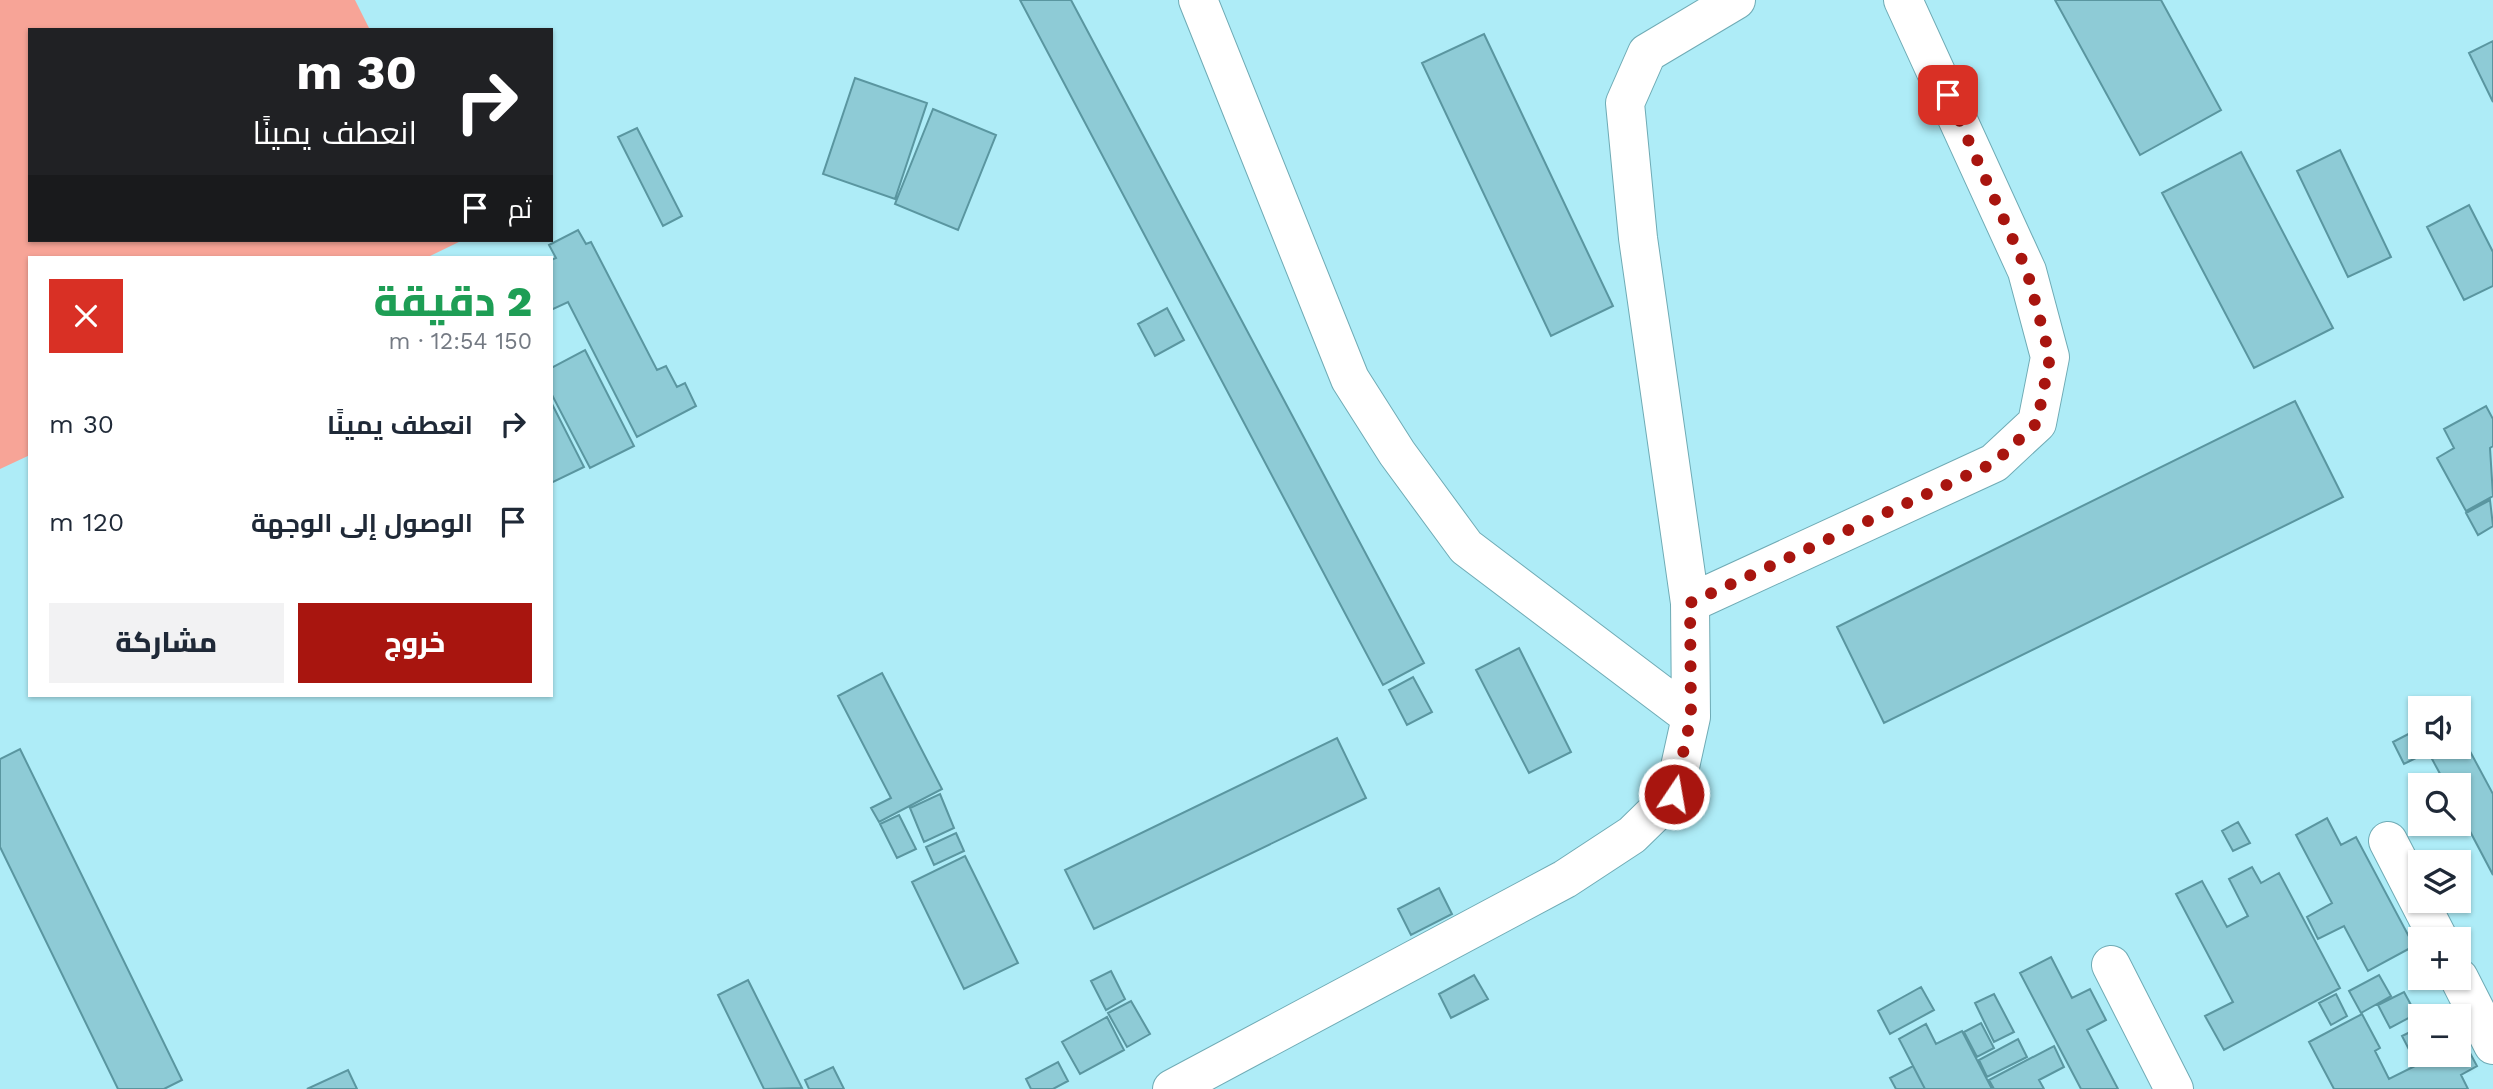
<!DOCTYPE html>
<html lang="ar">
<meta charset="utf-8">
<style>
body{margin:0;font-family:"Work Sans",Cairo,sans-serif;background:#f2f2f3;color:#1f2937;direction:rtl;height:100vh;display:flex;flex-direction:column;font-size:26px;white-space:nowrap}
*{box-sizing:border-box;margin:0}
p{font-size:23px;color:#747a83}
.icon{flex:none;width:38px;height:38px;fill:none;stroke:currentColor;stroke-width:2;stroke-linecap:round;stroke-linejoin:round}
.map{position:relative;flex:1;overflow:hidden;direction:ltr}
.drawer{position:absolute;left:28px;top:256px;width:525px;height:441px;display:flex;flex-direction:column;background:#fff;border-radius:0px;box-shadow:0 2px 5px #0004;direction:rtl}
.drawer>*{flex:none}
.top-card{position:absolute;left:28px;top:28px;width:525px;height:214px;border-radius:0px;box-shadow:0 2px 5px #0004;direction:rtl;background:#202124;color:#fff;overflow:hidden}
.buttons{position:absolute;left:2408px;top:696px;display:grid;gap:14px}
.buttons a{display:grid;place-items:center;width:63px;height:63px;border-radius:0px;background:#fff;box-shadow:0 2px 5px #0004;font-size:35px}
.pin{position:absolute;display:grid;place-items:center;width:60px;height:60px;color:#fff;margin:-30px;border-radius:14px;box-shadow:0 4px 10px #0006}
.me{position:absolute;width:77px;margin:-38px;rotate:12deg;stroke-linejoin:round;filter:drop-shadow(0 0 5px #0008)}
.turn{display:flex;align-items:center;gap:24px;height:147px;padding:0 21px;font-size:32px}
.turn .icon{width:91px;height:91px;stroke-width:2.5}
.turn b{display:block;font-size:49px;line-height:60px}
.then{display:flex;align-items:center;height:66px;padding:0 21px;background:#0003;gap:14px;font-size:26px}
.round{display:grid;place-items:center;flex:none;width:74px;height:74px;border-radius:0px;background:#f2f2f3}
.summary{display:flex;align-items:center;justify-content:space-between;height:119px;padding:0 21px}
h1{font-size:42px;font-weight:800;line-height:52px;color:#1e9e55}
.primary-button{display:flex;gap:14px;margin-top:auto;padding:14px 21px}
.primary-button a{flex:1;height:80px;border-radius:0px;background:#a8150f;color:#fff;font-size:28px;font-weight:800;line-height:80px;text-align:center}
.primary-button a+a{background:#f2f2f3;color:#1f2937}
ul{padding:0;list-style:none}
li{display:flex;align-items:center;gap:21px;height:98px;padding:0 21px}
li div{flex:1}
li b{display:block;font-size:26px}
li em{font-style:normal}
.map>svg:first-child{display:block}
</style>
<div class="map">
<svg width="2493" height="1089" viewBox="0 0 2493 1089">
<rect width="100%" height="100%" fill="#aeecf7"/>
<path fill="#f7a497" d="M0,0H355L370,30H30V240H463L428,257H30V455L0,469Z"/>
<path fill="#8ecbd6" stroke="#5a96a0" stroke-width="2" d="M1020,0H1071L1424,663L1383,685Z
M2055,0H2161L2221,110L2140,155Z
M1484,34L1613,306L1551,336L1422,63Z
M2493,41V102L2469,53Z
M855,78L927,103L895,199L823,174Z
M933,109L996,135L958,230L895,204Z
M637,128L682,216L663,226L618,137Z
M2340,150L2391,257L2348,277L2297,171Z
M2241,152L2333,328L2254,368L2162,193Z
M2469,205L2493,252V286L2464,300L2427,227Z
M578,230L586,244L591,242L657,370L666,366L677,387L685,383L696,406L637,437L568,302L551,310V260L556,258L549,245Z
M1167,308L1184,340L1155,356L1138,324Z
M585,350L634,446L590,468L551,393V368Z
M2295,401L2343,497L1884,723L1837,627Z
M551,402L584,467L551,483Z
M2486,406L2493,419V446L2490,448L2493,496L2466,511L2437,458L2454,448L2444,429Z
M2490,500L2493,526L2478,535L2466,513Z
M1519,648L1571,752L1529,773L1476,670Z
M882,673L942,789L879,822L871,808L891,798L838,696Z
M1413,677L1432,712L1407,725L1389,690Z
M2420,728V747L2434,749L2404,764L2393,742Z
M1337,738L1366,798L1094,929L1065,870Z
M2465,742L2493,794V875L2464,820L2459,823V786H2440L2445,783L2432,759Z
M20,749L182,1080L164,1089H118L0,847V759Z
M940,794L954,828L924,842L910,808Z
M899,815L916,849L897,858L880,824Z
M2327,818L2341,845L2356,837L2414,946L2368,971L2344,926L2318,939L2307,917L2332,903L2296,835Z
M2238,822L2250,843L2233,851L2222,831Z
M956,833L964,851L934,865L926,847Z
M965,856L1018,963L964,989L912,882Z
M2252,867L2261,883L2279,873L2340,988L2224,1050L2205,1016L2233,1002L2176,894L2202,881L2227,927L2248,916L2229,879Z
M1439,888L1452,914L1411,935L1398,909Z
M2051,957L2072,998L2090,989L2106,1020L2087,1030L2118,1089H2081L2020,973Z
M1111,971L1125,999L1106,1010L1091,981Z
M1474,975L1488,999L1451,1018L1439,994Z
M2379,975L2391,996L2361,1013L2349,991Z
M748,980L802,1088L764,1089L718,995Z
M1921,987L1934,1010L1890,1034L1878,1011Z
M2404,992L2416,1014L2390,1028L2378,1005Z
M1994,994L2014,1032L1994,1042L1975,1003Z
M2336,994L2347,1016L2331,1025L2319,1003Z
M1131,1001L1150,1034L1127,1047L1108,1013Z
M2362,1014L2380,1048L2375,1051L2389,1079L2417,1065L2402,1036L2420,1027V1055H2459L2461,1036L2477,1066L2461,1075L2468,1089H2334L2309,1042Z
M1107,1017L1124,1050L1080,1074L1062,1042Z
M1981,1023L1994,1048L1977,1057L1964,1032Z
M1926,1024L1936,1044L1962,1031L1992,1089H1925L1899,1039Z
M2018,1039L2027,1057L1987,1077L1979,1060Z
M2054,1046L2064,1067L2039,1080L2044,1089H1994L1989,1080Z
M1058,1062L1068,1081L1053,1089H1031L1026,1079Z
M1913,1066L1925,1089H1896L1890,1078Z
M833,1067L844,1089H809L805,1080Z
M348,1070L357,1089H307Z"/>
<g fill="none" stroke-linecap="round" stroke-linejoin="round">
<defs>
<path id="minor" d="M1198,0L1350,379L1397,453L1466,547L1691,717
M1690,603L1994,463L2037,423L2050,357L2027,271L1903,0
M2388,841L2439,940
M2111,965L2174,1089
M2459,978L2493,1045
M1172,1089L1565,879L1632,835L1674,794L1691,717L1690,603L1638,238L1625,103L1647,53L1736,0"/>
</defs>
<use href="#minor" stroke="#6fabb5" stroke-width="40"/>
<use href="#minor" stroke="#fff" stroke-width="38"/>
</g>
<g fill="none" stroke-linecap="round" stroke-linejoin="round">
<path stroke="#a8150f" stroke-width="12" stroke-dasharray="0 21.6" d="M1674,794L1691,717L1690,603L1994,463L2037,423L2050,357L2027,271L1948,95"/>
</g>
</svg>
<div class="buttons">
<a><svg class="icon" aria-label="sound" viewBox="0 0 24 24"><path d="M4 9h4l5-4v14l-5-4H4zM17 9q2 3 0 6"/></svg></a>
<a><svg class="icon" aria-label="search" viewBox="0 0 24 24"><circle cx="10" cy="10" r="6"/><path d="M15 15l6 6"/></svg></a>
<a><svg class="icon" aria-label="layers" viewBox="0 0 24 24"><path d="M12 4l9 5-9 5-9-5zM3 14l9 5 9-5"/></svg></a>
<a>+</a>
<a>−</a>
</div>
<div class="pin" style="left:1948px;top:95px;background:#d93025"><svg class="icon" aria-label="arrive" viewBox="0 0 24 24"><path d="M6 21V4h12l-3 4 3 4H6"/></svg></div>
<svg class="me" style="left:1674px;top:794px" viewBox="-20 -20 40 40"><circle r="17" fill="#a8150f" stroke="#fff" stroke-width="3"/><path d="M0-11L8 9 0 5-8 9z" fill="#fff"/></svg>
<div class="top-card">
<div class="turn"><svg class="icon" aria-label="right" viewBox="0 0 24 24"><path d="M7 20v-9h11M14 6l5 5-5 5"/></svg><div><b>30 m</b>انعطف يمينًا</div></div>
<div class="then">ثم<svg class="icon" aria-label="arrive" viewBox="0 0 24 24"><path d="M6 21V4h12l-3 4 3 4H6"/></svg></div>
</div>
<section class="drawer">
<div class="summary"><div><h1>2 دقيقة</h1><p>150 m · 12:54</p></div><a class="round" style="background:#d93025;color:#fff"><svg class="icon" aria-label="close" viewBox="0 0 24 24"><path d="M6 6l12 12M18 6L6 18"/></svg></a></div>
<ul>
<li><svg class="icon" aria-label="right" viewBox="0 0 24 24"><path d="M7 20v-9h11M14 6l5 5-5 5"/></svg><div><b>انعطف يمينًا</b></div><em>30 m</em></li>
<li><svg class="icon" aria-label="arrive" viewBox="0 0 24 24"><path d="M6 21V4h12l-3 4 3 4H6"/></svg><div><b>الوصول إلى الوجهة</b></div><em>120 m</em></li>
</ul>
<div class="primary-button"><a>خروج</a><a>مشاركة</a></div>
</section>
</div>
